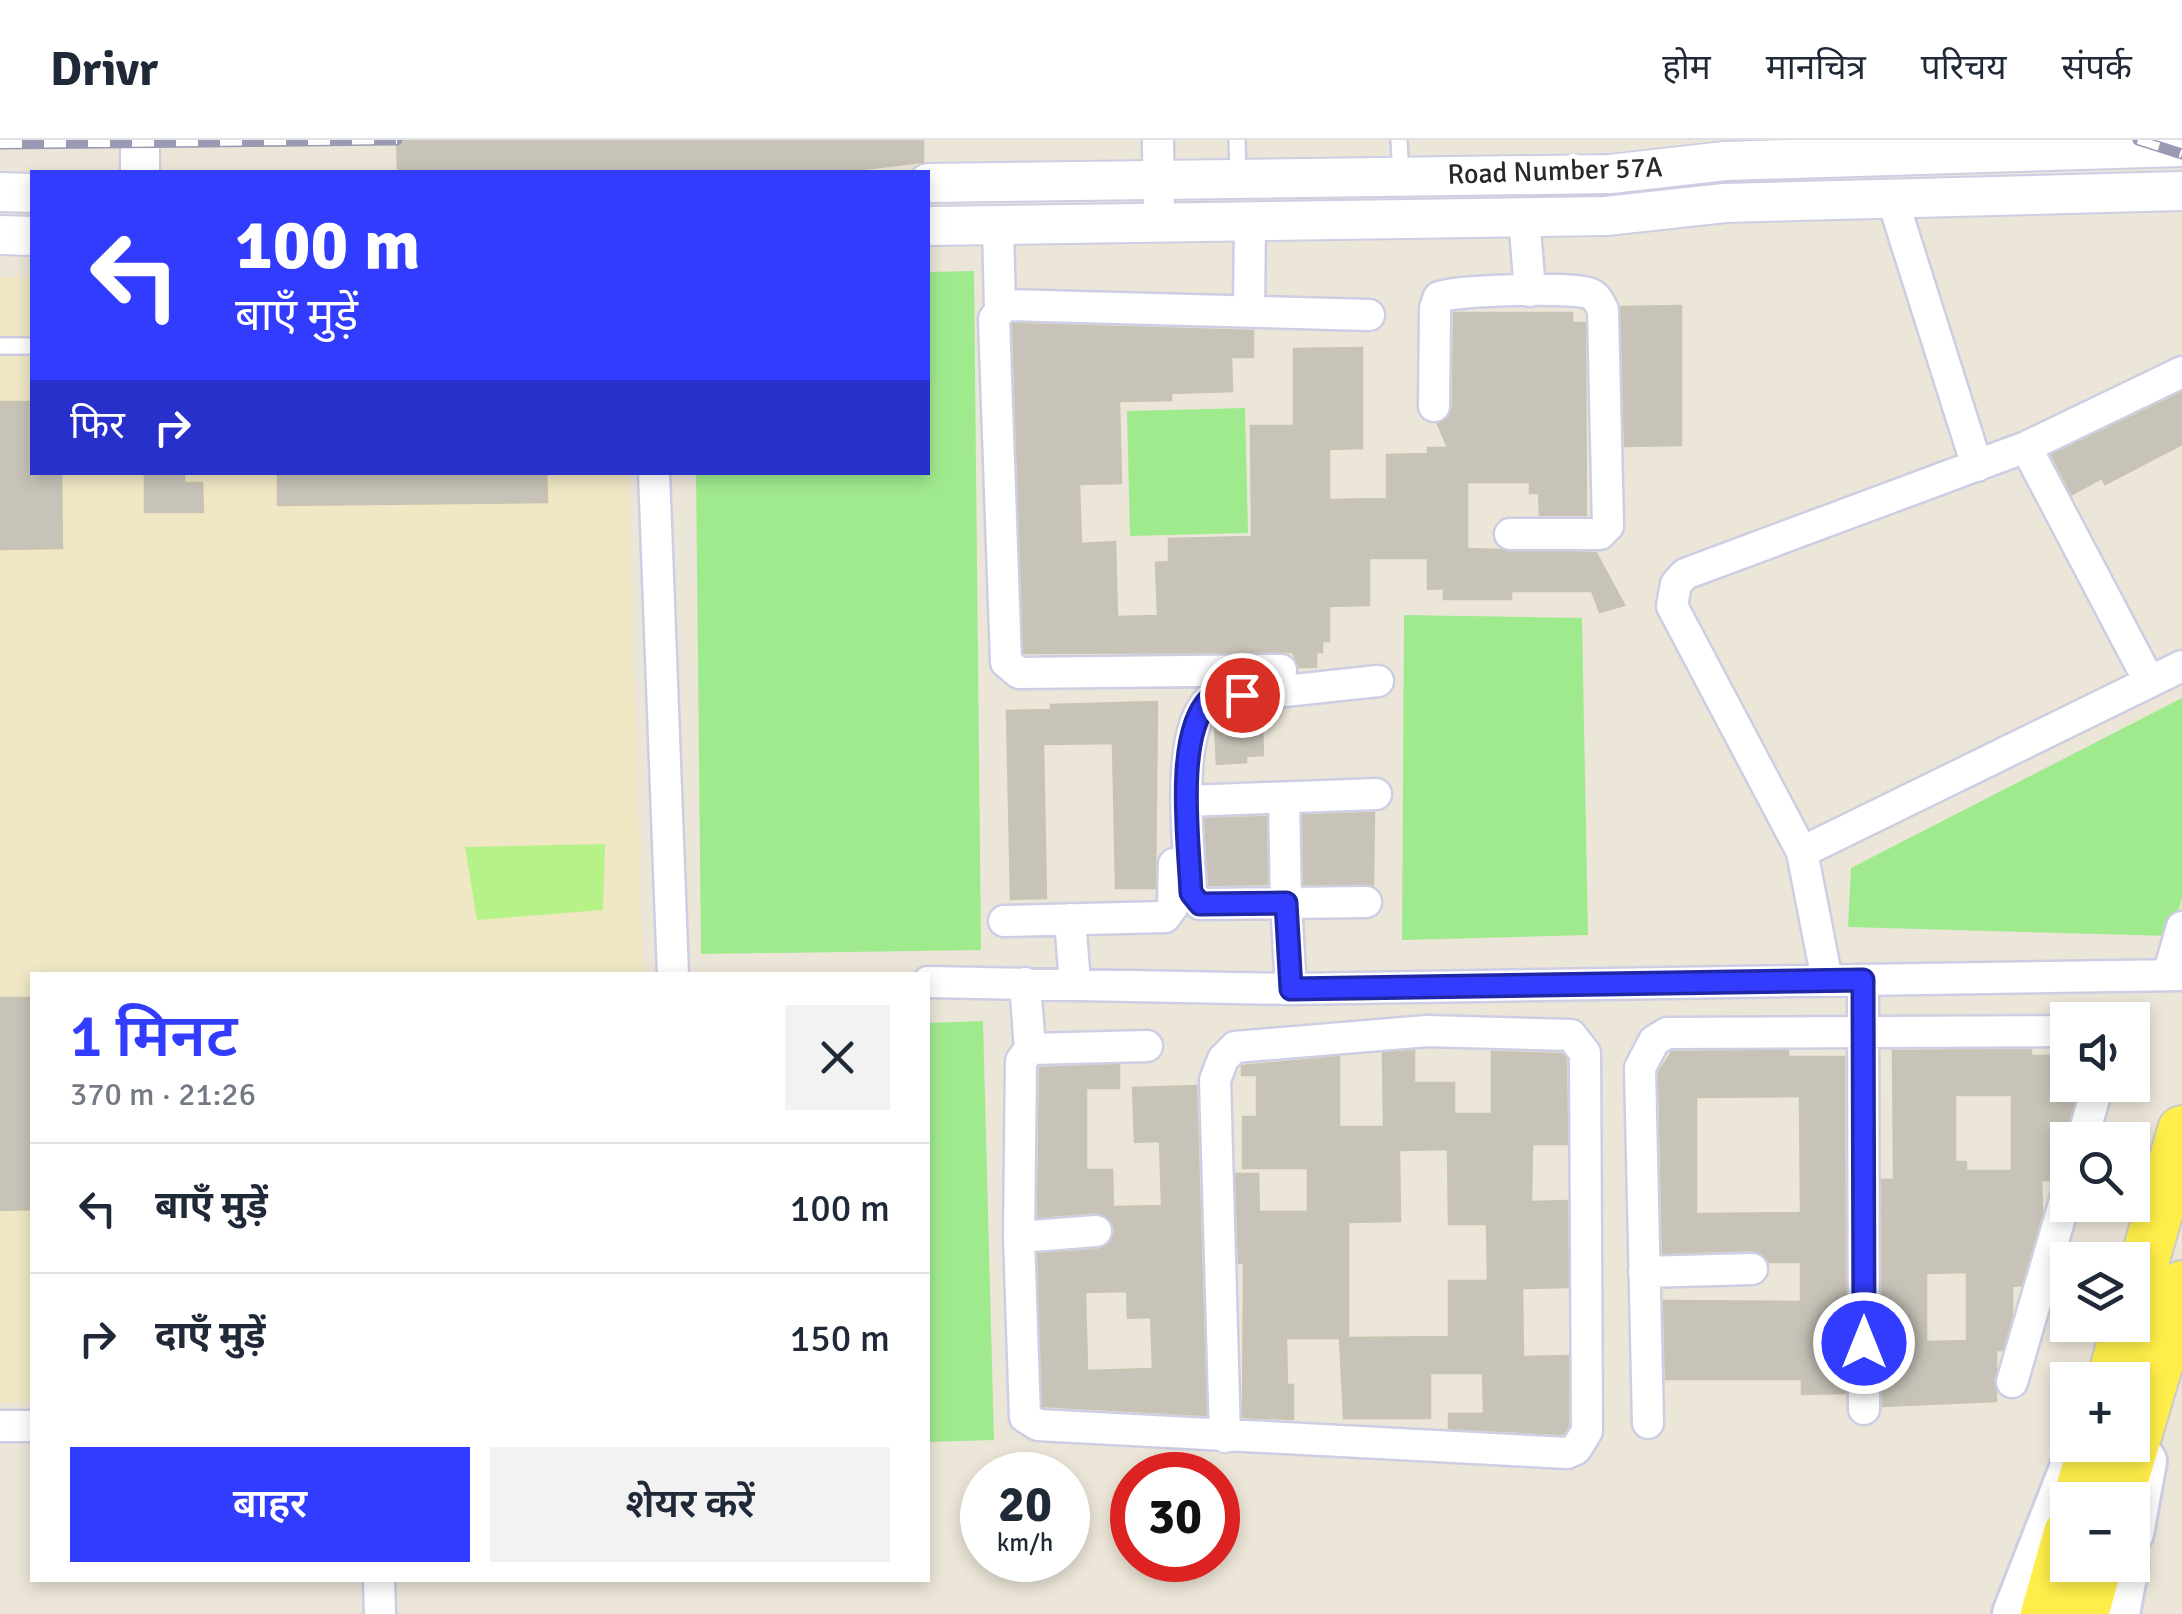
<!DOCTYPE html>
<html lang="hi">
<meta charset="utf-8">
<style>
body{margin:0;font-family:Signika,"Noto Sans Devanagari",sans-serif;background:#f2f2f3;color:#1f2937;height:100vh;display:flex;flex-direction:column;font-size:38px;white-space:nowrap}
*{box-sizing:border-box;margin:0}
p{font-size:32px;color:#747a83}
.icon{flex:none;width:55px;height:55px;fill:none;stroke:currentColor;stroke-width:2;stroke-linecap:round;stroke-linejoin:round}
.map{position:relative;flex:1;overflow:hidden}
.side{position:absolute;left:30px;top:832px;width:900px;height:610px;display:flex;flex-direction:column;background:#fff;border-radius:0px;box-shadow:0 5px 15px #0003}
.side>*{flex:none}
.guide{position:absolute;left:30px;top:30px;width:900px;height:305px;border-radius:0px;box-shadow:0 5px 15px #0003;background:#323cff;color:#fff;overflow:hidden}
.tools{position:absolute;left:2050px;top:862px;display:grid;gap:20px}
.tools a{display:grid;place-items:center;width:100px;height:100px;border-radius:0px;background:#fff;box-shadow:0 5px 15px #0003;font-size:50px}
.speed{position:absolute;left:960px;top:1312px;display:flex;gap:20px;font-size:50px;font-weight:700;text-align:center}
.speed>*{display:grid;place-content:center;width:130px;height:130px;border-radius:50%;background:#fff;box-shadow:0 5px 15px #0003;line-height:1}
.speed small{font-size:25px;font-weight:400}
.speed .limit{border:15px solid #d22;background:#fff;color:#111}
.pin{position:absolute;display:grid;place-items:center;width:85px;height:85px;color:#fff;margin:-42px;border:5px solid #fff;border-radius:50%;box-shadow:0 2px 10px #0007}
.me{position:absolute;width:110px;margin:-55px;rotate:0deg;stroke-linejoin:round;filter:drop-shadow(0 0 8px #0008)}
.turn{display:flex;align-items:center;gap:35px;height:210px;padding:0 40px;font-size:45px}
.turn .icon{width:130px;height:130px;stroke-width:2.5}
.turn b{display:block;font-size:70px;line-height:85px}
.then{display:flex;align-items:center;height:95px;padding:0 40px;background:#0003;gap:20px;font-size:38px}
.round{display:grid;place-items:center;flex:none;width:105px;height:105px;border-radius:0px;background:#f2f2f3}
.headline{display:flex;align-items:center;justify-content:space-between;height:170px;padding:0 40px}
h1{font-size:60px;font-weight:600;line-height:75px;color:#323cff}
.button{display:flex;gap:20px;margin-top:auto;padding:20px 40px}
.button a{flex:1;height:115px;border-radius:0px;background:#323cff;color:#fff;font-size:40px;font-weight:600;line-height:115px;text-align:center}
.button a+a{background:#f2f2f3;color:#1f2937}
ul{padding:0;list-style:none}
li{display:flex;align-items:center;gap:30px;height:130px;padding:0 40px;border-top:2px solid #e0e1e3}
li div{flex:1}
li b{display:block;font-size:38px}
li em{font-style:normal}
header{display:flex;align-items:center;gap:60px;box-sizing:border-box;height:140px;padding:0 50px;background:#fff;border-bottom:2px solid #e0e1e3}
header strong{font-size:48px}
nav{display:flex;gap:55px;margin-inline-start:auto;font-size:35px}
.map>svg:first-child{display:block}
</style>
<header>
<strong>Drivr</strong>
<nav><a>होम</a><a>मानचित्र</a><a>परिचय</a><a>संपर्क</a></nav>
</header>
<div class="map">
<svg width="2182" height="1474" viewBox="0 0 2182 1474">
<rect width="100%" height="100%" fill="#ece6d8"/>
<path fill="#f0e8c5" d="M0,137H32V332L628,333L643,835H32V1263H0Z"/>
<path fill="#a0ea8e" d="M974,131L981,810L701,814L696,333L928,332V132Z
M1245,268L1248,393L1130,396L1127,271Z
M1404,475L1582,478L1588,795L1402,800Z
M2182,558V759L2170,796L1848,787L1851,728Z
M983,881L994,1300L928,1302V883Z"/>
<path fill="#b6f288" d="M605,704L603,770L477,780L465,707Z"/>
<path fill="#c7c3b8" stroke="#c8c3b2" stroke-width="2.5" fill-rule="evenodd" d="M397,0H923V22L837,32H447L398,29Z
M1681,166V305L1625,306L1621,167Z
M1454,173H1572V183H1585L1586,375H1540L1539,353H1530V342H1467V409L1596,413L1624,465L1600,472L1592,451H1511V459H1444V448L1428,449V418H1369V465L1329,466V501H1322V512H1316V527H1299L1293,512L1024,513L1013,184L1253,191V217H1231L1232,251L1171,253V260L1119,261L1121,343L1079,344L1081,404L1115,402L1117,477L1158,476L1156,423L1169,422V399L1252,397L1251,286H1294V209L1362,208V308L1329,309V360L1387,359V315L1428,314V308H1448L1438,284L1450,276L1453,266Z
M2182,253V304L2105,344L2102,338L2072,354L2052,315Z
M0,262H32V332H61L62,408L0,409Z
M145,332H184V343H202L203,372H145Z
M278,332H546L547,362L278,365Z
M1157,562L1155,748H1116L1113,603L1043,604L1046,758L1011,759L1007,571L1051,570V565Z
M1250,582L1262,585L1263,615L1246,616V622L1217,624L1215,584Z
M1374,673L1373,745L1304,744L1303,675Z
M1266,677L1267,744L1209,745L1205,679Z
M0,858H32V1069L0,1070Z
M2031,910V916H2068V945H2076V955L2068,982H2061L2062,1033L2053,1040H2041L2042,1073L2021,1145L2012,1146V1174L2002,1210H1996V1261L1883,1266L1882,1040H1894L1893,911ZM1955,955H2012V1031H1966V1022H1955ZM1967,1132V1201L1926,1202V1133Z
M1414,911V943H1454V974H1492V912L1562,914L1566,919L1567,1004H1532L1531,1062L1567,1061L1568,1147L1522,1148L1523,1217L1568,1216V1286L1563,1294L1449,1288V1274H1484L1483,1233H1430V1278H1344L1340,1198H1286L1287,1245H1293V1279L1243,1277L1244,1123H1239L1236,1034H1258L1259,1072H1308V1028H1243V977H1257V935H1242V926L1339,917V987H1384L1383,913ZM1448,1009L1449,1084H1487L1488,1141H1449V1197L1348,1198V1082L1400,1081L1399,1010Z
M1788,911V917H1844L1845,1253L1802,1254V1239H1666L1664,1161L1801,1162V1122H1769L1762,1113L1751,1110L1663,1113L1659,932L1672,912ZM1800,956L1801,1073L1696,1074V957Z
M1119,925V948H1086V1030H1112L1113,1067L1162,1066L1160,1001L1135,1002L1133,948L1196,946L1206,1275L1043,1266L1038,1114L1098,1110L1112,1100L1115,1091L1111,1080L1096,1072L1038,1077L1040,928ZM1127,1151L1128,1178L1151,1177L1153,1229L1087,1231L1085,1152Z"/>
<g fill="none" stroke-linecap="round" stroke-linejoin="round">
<defs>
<path id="service" d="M1237,0L1238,36
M1399,0L1401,37
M0,206H32"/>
<path id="minor" d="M1158,0L1159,82
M1892,58L1977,326
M1524,77L1530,151
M998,86L1000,168
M1249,170L1250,81
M2182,232L2026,307L1685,434L1676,444L1672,466L1802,712L2182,526
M1434,266L1435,168L1439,157C1456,150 1569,147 1588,153C1596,155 1599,162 1603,170L1608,386L1600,394H1510
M2026,307L2149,541
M654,332L673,835
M1281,530L1019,533L1006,522L994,179L1004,165L1369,175
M1284,658L1286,763L1366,762
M1187,661L1376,654
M1802,712L1827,840
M1070,779L1075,843
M1004,781L1165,777L1173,766L1174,724
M2168,835L2182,787
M1863,840L1864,1269
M928,842L1291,849L2182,835
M1025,843L1030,909
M1291,849L1286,763L1200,764L1191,753C1189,704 1174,593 1210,559L1378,541
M1147,906L1030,909L1021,921L1019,1097L1025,1277L1038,1285L1567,1313L1576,1309L1587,1291L1585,913L1571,895L1427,891L1235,907L1223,919L1215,940L1225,1297
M2082,1000L2098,945
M1019,1097L1096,1091
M1644,1132L1752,1129
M2012,1242L2068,1050
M1648,1283L1640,928L1654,901L1667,893L2068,891
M0,1286H32
M379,1440L380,1474"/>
<path id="tertiary" d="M140,0V32
M928,43L1610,34L1725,21L2182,7
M0,52L32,53
M928,86L1606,76L1725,63L2182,51
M0,95L32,96"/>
<path id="secondary" d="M2132,1393L2145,1321
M2014,1474L2076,1316
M2118,1474L2127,1425"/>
<path id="primary" d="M2132,1165L2182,990
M2111,1240L2127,1185
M2077,1360L2093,1305
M2118,1360L2182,1145
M2045,1474L2068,1393
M2084,1474L2098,1425"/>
</defs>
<use href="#service" stroke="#cdcee3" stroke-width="20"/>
<use href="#minor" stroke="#cdcee3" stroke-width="35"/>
<use href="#tertiary" stroke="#cdcee3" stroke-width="42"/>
<use href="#secondary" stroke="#cdcee3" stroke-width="48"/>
<use href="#primary" stroke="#cbcbcb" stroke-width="52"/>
<use href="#service" stroke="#fff" stroke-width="15"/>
<use href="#minor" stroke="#fff" stroke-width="30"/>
<use href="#tertiary" stroke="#fff" stroke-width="38"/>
<use href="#secondary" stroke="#fff" stroke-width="42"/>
<use href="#primary" stroke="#ffee4a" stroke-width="48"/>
<defs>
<path id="rail" d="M2138,0L2182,14
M0,4L397,0"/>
</defs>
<use href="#rail" stroke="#9a9ab5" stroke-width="11"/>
<use href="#rail" stroke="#fff" stroke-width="8" stroke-dasharray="22" stroke-linecap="butt"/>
</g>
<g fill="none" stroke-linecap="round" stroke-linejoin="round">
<defs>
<path id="route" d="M1242,555L1210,559C1174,594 1189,704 1191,753L1200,764L1286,763L1291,849L1863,840L1864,1203"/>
</defs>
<use href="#route" stroke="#2027a6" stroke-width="25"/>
<use href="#route" stroke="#323cff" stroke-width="18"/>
</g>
<g text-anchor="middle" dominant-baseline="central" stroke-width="10" stroke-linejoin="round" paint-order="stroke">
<g font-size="28" fill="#282828" stroke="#fff">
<text transform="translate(1555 31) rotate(-2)">Road Number 57A</text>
</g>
</g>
</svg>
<div class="tools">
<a><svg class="icon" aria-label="sound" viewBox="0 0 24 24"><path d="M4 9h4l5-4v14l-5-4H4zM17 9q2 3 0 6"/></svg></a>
<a><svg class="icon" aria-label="search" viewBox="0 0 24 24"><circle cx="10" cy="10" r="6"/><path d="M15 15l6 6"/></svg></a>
<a><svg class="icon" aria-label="layers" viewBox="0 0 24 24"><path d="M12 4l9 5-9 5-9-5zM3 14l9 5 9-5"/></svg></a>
<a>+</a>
<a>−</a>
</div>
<div class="speed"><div>20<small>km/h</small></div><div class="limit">30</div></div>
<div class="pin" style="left:1242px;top:555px;background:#d93025"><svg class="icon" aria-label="arrive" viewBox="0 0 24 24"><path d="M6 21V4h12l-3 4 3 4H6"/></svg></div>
<svg class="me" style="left:1864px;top:1203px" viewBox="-20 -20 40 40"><circle r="17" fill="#323cff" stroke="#fff" stroke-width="3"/><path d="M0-11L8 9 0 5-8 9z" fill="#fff"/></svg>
<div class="guide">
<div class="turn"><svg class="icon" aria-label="left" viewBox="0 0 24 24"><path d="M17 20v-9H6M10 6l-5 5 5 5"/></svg><div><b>100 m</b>बाएँ मुड़ें</div></div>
<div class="then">फिर<svg class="icon" aria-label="right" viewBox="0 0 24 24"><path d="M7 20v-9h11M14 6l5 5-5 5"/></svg></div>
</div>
<section class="side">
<div class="headline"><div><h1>1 मिनट</h1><p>370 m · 21:26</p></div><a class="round"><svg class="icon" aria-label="close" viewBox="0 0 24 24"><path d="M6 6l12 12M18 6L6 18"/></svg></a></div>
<ul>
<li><svg class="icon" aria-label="left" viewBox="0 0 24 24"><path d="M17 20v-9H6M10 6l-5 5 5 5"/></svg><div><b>बाएँ मुड़ें</b></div><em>100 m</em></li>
<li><svg class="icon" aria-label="right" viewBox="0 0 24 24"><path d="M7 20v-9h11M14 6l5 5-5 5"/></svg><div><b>दाएँ मुड़ें</b></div><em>150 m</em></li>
</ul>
<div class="button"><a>बाहर</a><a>शेयर करें</a></div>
</section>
</div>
